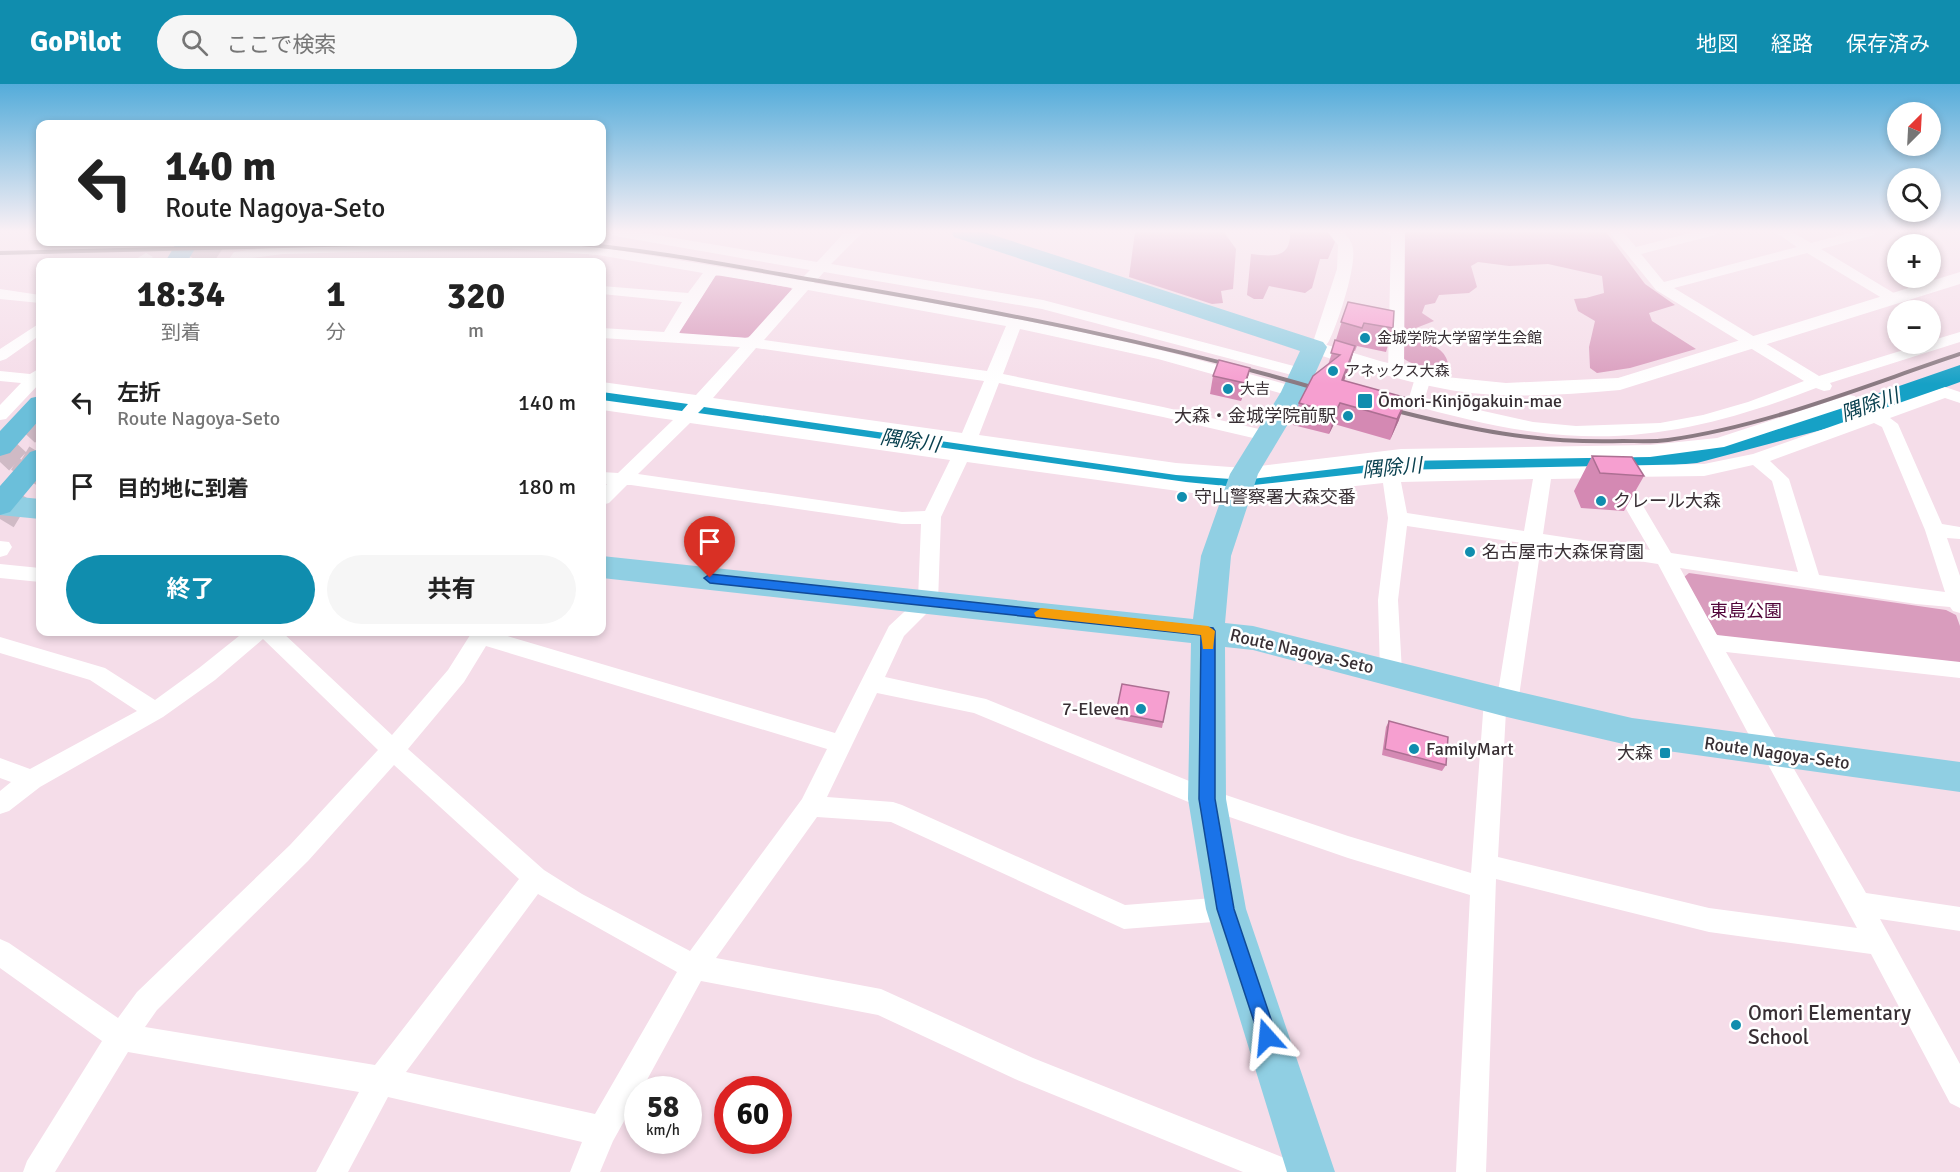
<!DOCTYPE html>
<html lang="ja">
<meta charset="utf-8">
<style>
body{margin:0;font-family:Signika,"Noto Sans JP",sans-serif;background:#f6f6f6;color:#222;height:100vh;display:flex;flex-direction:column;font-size:22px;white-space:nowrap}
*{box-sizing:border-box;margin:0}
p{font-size:20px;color:#767676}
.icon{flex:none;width:33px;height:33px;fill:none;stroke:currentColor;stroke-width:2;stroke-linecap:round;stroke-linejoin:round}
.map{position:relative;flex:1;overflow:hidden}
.details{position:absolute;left:36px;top:174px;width:570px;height:378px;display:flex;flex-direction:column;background:#fff;border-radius:12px;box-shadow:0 3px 9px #0003}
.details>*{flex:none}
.banner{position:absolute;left:36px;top:36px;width:570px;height:126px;border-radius:12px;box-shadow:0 3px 9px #0003;background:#fff;color:#222;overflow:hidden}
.needle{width:39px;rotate:24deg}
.buttons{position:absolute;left:1887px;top:18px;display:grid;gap:12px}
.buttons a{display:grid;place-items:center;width:54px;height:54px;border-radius:50%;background:#fff;box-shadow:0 3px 9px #0003;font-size:30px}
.speed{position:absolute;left:624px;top:992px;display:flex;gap:12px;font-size:30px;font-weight:700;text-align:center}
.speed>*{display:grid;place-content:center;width:78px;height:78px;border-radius:50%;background:#fff;box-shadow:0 3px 9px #0003;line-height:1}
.speed small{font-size:15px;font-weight:400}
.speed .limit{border:9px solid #d22;background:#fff;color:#111}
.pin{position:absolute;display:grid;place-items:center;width:51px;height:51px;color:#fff;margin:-62px -26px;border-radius:50% 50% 50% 0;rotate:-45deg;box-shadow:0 0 6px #0007}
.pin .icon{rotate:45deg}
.me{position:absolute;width:66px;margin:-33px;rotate:342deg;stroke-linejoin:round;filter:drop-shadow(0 0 4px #0008)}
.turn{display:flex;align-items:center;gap:21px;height:126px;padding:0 30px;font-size:27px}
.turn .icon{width:78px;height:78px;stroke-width:2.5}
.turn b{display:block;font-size:42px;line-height:51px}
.eta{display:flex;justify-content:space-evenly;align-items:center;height:102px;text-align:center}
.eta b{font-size:36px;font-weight:700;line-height:42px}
.action{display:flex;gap:12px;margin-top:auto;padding:12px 30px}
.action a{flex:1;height:69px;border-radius:36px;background:#108dae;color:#fff;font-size:24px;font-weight:700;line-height:69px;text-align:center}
.action a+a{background:#f6f6f6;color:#222}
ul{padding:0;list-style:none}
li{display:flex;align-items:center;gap:18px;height:84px;padding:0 30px}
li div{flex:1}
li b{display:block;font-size:22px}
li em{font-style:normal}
header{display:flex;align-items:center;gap:36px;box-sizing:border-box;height:84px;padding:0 30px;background:#108dae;color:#fff}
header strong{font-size:28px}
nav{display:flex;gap:33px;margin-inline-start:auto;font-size:21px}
.search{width:420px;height:54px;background:#f6f6f6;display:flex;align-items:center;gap:15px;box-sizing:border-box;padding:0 21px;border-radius:33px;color:#767676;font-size:22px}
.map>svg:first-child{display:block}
</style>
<header>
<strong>GoPilot</strong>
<div class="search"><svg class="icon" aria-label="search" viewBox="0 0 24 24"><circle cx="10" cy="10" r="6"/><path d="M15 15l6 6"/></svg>ここで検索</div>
<nav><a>地図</a><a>経路</a><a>保存済み</a></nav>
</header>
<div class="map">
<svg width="1960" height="1088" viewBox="0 0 1960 1088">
<rect width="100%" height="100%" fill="#f5dde9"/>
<path fill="#d99cbd" d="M1135,148H1224L1236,165L1233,205L1221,207L1223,219L1212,220L1129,193Z
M1290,148H1328L1335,158L1328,175H1320L1312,204L1305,209L1269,202L1263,215H1254L1247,211L1251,170C1271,172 1291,176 1290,148Z
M1403,148H1606L1645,200L1675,221L1649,229L1652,237L1696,265L1630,284L1597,289L1590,284L1589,263L1595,237L1578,227L1574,215L1586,214L1604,209L1602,192L1548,180L1509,182L1478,178L1471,182L1477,203L1469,209L1439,211L1435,219L1425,221L1422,229L1434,237L1416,244L1413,248L1418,257C1434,261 1446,265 1449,283C1435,286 1411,282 1402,273Z
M721,191L791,204L793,207L751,252L745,254L681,250L679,248L715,192Z
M1689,489L1946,526L1956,531L1960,542V581L1722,554L1716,550L1684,493Z"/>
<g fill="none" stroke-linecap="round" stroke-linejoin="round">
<path fill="#16a1c6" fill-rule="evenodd" d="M1960,281V298L1844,340L1697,379L1585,389L1415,390L1251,409L1179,406L602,320V304L1179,386L1251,389L1415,372L1585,371L1697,361L1824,328Z"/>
<path stroke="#cfbac5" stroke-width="25" stroke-dasharray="25 13" stroke-linecap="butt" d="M199,178L212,158
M0,378L40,335
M31,384L40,369"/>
<path stroke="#cfbac5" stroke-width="32" stroke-dasharray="32 16" stroke-linecap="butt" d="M0,435L32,382"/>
<path fill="#fff" fill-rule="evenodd" d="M608,148H639L817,178L843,150L863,148L831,180L1043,216L1309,286L1311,289L1303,294L1042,225L824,188L814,199C931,218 1048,239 1164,267C1209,278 1255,292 1300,304L1302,308L1294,313L1158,275L1020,245L1003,290L1163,323L1272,348L1275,352L1272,356L1266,357L1163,333L999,299L979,351L1176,379L1244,384L1401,365L1650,361L1717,354L1849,311L1855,312L1857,316L1855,320L1724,363L1650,373L1401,377L1244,396L1176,391L704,323L698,329L1186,398L1236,403L1391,386L1704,380L1753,370L1861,332L1857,328L1860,324L1866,323L1876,327L1945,303L1960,308V319L1945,314L1890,334L1898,340L1942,440L1960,443V455L1947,454L1960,492V529L1953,527L1950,523L1916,520L1680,484L1717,551L1960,578V594L1726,568L1866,809L1960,823V847L1880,835L1960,980V1024L1950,1019L1871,870L1709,848L1496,795L1486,1088H1456L1470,811L1348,774L1198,722L974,629L877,609L827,713L893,718L902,721L1125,821L1226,813L1235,817L1239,825L1235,833L1226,837L1124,845L891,738L817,733L716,874L881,905L1033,974L1292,1077L1296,1088H1243L1015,995L878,931L701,897L642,1005H638V1012L613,1057L600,1088H570L582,1058L388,1013L348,1088H316L359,1008L128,968L55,1088H23L27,1077L102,957L0,884V855L9,859L118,934L137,908L290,761L378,666L263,555L215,596L163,633L40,703L9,727L0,730V707L11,698L0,694V674L30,685L137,627L90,596L0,569V553L105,584L155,616L199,584L244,548H282L392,651L448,586L472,548H494L835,649L889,542L918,515L921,440H902L631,401H627L609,419L602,421V405L607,400H602V388L618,389L673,336L602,326V316L682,327L688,320L602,308V298L696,311L740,263L602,254V244L664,248L682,218L602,210V202L688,209L703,189L598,171L506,164L283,170L244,175L241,178H227L234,168L283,162L529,158L598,163L800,196L810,186L615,152ZM716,191L793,204L748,254L679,249ZM808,206L1006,242L987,287L764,256ZM756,264L984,297L962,349L713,314ZM690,339L950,376L925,427L902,428L638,390ZM1874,339L1882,343L1925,446L1945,508L1819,491L1789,395L1770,377ZM967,378L1236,415L1383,399L1388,434L1378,516L1380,588L1383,594L1391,596L1399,594L1402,588L1398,516L1407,442L1522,459L1498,608L1487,610L1484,616L1471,789L1348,752L1214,707L986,615L885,593L904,552L938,518L941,433ZM1753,381L1772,397L1798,488L1671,469L1626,393L1704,392ZM1608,394L1650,466L1543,450L1551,395ZM1533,395L1524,447L1407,429L1401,398ZM1541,462L1658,480L1750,653L1765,675L1857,844L1709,824L1498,773L1506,627L1515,625L1518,619ZM486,562L827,665L802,715L690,867L582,810L544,786L408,665L464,598ZM394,681L519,795L375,981L145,943L157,926L308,777ZM538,810L677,888L595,1030L406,988Z
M1328,148H1344C1348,153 1352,158 1353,165C1356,184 1338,239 1329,257C1326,263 1320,266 1314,268L1306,263L1314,255L1337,185L1338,161Z
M1385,148H1405L1404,288L1396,293L1388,288L1391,152Z
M1609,148H1623L1636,163L1694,148H1717L1715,151L1641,170L1664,198L1797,163L1775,148H1792L1811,159L1853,148H1876L1874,151L1821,165L1897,211L1900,214L1897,217H1887L1807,169L1674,204L1819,292L1923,260H1930V257L1960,248V258L1830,299L1832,302L1830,306L1824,307L1816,304C1722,340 1637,362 1535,348C1493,343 1451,331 1410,321L1408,317L1415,294L1423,289L1431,294L1425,314L1533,338L1576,342L1660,339L1703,331L1748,318L1804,297L1656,206Z
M146,169L153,173L147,178H131Z
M0,205L40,211V219L0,215Z
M40,239V251L6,275L0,277V265Z
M40,284V299L6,335L0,336V321L21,299L0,297V287L30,290Z
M0,457L9,458L12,463L7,471L0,473Z
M0,480L40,484V498L0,494Z"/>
<path fill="#fff" fill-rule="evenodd" d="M1960,188V200L1620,306C1562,311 1502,316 1445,305C1398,296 1352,282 1307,267L1304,263L1307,259L1314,257L1380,277L1446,293L1506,299L1618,294Z"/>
<path fill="#90cfe3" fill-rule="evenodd" d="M951,148H984L1323,258L1327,263L1307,308L1258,390L1231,472L1225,539L1253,542L1507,605L1632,634L1960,678V708L1632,662L1507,633L1253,566L1225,563L1226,715L1246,825L1335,1088H1287L1206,825L1188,715L1191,559L602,494V472L1193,535L1201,472L1230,390L1281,308L1300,267L954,153Z
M0,411L40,415V435L0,431Z"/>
<path fill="#6bbfda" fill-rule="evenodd" d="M177,158H199L187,178H165Z
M40,312V335L10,369L0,372V347L31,314Z
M40,365V392L10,428L0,431V402L30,368Z"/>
<path stroke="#8a7a82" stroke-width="4" d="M560,158C655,166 748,185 842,201C1005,229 1166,260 1325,307
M0,169L443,158
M1385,324C1466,345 1538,360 1623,357C1638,357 1653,358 1668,356C1768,342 1864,302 1960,270"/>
</g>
<path fill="#d489b3" d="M1348,218L1393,244L1386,268L1357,262L1355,267H1354L1344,297L1399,336L1390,356L1334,340L1329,350L1293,341L1299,319L1328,281Z
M1250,284L1246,302L1241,317L1210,310L1213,292Z
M1592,372L1644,392L1624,427L1581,424L1574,407Z
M1169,608L1162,644L1115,635L1116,629Z
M1389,637L1446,681L1442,687L1382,671L1386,643Z"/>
<path fill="#ac6f92" d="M1355,262L1349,283L1336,318L1342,296Z
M1250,284L1246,302L1241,317L1245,299Z
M1407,314L1399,336L1390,356L1397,335Z
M1340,319L1334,340L1329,350L1335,329Z"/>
<path fill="#f69fd0" stroke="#ac6f92" stroke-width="1.5" d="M1348,218L1394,227L1393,244L1364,239L1362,244L1341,238Z
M1335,256L1355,262L1342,296L1407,314L1397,335L1340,319L1335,329L1299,319L1313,292L1340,271L1331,269Z
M1219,276L1250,284L1245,299L1213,292Z
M1592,372L1632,373L1644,392L1600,389Z
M1122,600L1169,608L1163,638L1116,629Z
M1389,637L1448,653L1446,681L1385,665Z"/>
<linearGradient id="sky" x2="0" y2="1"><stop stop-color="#54acda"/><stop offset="0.49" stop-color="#faf0f5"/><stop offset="1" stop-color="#faf0f5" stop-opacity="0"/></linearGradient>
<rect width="1960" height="300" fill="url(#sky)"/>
<path fill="#1a73e8" stroke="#114b97" stroke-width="1.5" d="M710,490L1213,544L1215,547V715L1234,825L1277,953L1274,959L1267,962L1261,959L1217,825L1199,715L1201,551L710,499L704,494Z"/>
<path fill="#f59e0b" d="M1041,524L1208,542L1215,547L1213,565H1203L1201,551L1036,533L1034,529Z"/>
<g fill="#108dae" stroke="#fff" stroke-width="2">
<circle cx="1365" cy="254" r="6"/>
<circle cx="1333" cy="287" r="6"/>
<circle cx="1228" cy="305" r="6"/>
<rect x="1357" y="309" width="16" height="16" rx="3"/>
<circle cx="1348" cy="332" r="6"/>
<circle cx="1182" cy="413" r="6"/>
<circle cx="1601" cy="417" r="6"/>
<circle cx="1470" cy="468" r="6"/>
<circle cx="1141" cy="625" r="6"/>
<circle cx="1414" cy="665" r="6"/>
<rect x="1659" y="663" width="12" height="12" rx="3"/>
<circle cx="1736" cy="941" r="6"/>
</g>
<g text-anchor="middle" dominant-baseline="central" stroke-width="5" stroke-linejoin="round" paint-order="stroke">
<g font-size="15" fill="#382f34" stroke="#fff" text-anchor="start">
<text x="1377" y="254">金城学院大学留学生会館</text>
<text x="1345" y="287">アネックス大森</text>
<text x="1240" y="305">大吉</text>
</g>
<g font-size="18" fill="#382f34" stroke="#fff" text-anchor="start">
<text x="1378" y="317">Ōmori-Kinjōgakuin-mae</text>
<text x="1336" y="332" text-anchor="end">大森・金城学院前駅</text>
<text x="1194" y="413">守山警察署大森交番</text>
<text x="1613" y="417">クレール大森</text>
<text x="1482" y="468">名古屋市大森保育園</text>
<text x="1129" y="625" text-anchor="end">7-Eleven</text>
<text x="1426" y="665">FamilyMart</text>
<text x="1653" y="669" text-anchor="end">大森</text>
</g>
<g font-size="18" fill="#500338" stroke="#fff">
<text x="1746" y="527">東島公園</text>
</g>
<g font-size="18" fill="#382f34" stroke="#fff">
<text transform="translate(1302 567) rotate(13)">Route Nagoya-Seto</text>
<text transform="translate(1777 669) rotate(8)">Route Nagoya-Seto</text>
</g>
<g font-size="20" font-style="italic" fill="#09404f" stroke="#fff">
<text transform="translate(1870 321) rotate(-20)">隅除川</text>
<text transform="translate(910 357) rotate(8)">隅除川</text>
<text transform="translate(1392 384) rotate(-5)">隅除川</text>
</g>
<g font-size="21" fill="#382f34" stroke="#fff" text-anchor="start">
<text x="1748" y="929">Omori Elementary<tspan x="1748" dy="24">School</tspan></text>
</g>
</g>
</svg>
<div class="buttons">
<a><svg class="needle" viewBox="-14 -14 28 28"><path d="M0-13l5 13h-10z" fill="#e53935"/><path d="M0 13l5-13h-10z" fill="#767676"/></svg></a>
<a><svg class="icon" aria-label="search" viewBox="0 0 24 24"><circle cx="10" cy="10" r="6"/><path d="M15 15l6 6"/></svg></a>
<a>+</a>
<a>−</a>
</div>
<div class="speed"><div>58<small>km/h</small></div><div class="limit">60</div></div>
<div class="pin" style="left:710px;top:494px;background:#d93025"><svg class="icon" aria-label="arrive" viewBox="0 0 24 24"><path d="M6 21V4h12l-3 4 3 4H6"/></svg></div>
<svg class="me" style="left:1267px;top:953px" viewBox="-20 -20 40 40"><path d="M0-17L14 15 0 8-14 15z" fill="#1a73e8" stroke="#fff" stroke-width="4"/></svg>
<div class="banner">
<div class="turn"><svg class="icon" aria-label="left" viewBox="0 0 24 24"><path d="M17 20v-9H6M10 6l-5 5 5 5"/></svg><div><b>140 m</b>Route Nagoya-Seto</div></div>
</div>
<section class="details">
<div class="eta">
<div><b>18:34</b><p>到着</p></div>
<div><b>1</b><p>分</p></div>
<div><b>320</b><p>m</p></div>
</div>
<ul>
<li><svg class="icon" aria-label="left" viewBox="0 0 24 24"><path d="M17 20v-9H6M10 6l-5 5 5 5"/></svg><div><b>左折</b><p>Route Nagoya-Seto</p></div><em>140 m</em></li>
<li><svg class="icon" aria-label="arrive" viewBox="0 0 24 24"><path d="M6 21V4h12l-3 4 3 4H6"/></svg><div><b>目的地に到着</b></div><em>180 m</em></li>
</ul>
<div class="action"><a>終了</a><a>共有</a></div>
</section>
</div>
